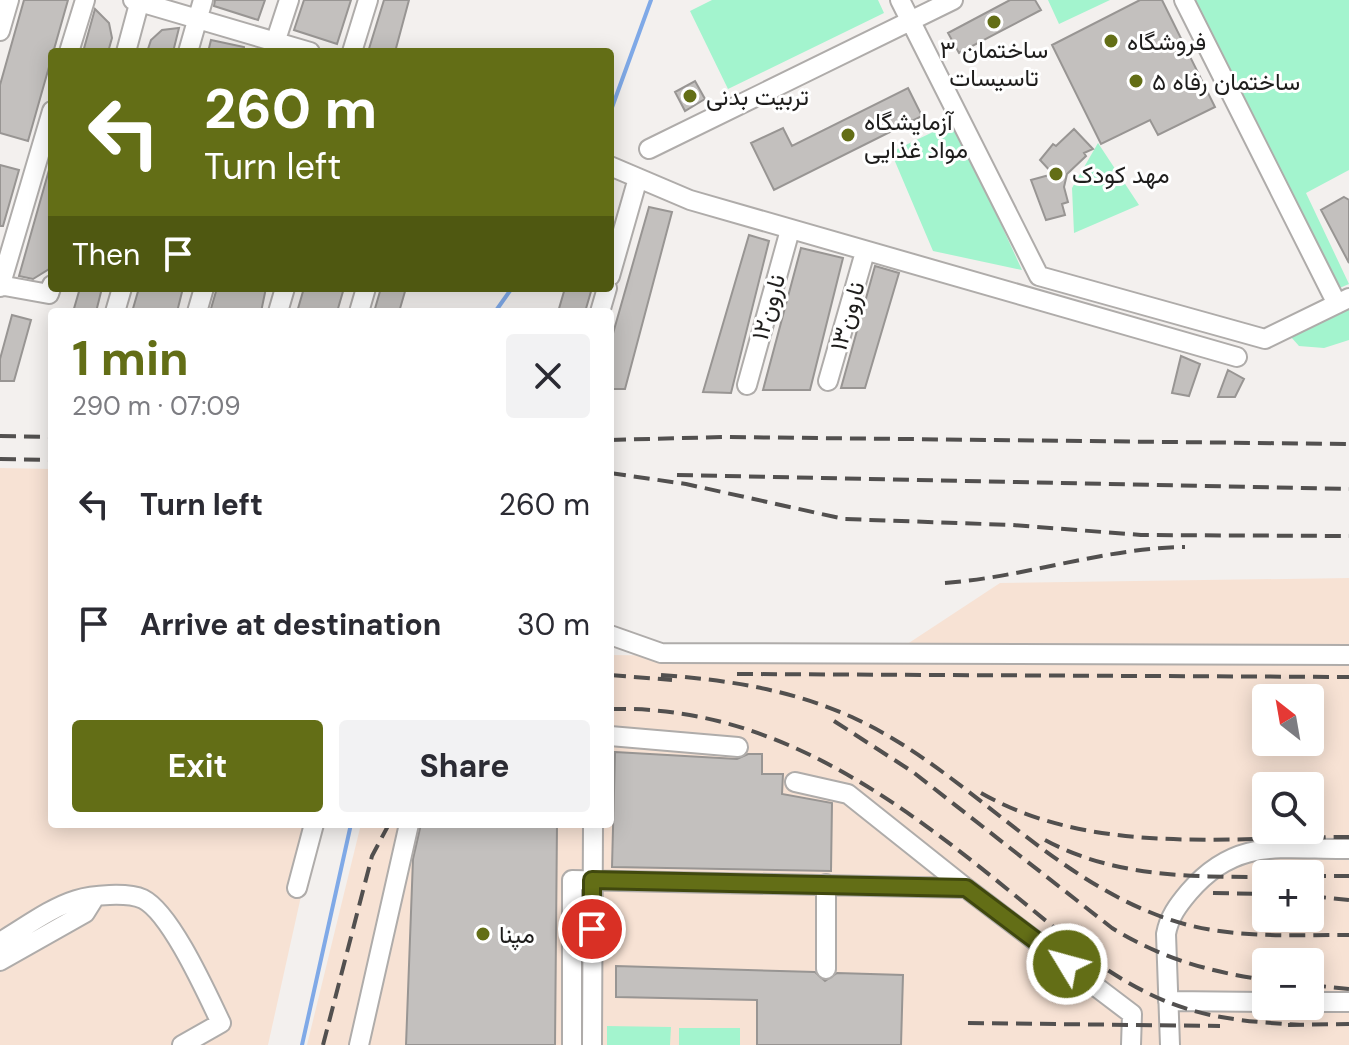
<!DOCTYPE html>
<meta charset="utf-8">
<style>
body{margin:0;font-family:"DM Sans",Vazirmatn,sans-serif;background:#f2f2f3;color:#2b2b33;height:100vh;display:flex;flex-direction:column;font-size:30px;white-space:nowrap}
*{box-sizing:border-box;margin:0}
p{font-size:26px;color:#7c7c81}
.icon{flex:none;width:44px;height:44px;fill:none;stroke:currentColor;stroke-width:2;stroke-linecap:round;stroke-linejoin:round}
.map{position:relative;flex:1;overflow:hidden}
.details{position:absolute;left:48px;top:308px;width:566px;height:520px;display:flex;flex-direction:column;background:#fff;border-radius:8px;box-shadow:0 4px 20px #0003}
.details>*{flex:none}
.top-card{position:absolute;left:48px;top:48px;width:566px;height:244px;border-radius:8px;box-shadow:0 4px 20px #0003;background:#636e16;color:#fff;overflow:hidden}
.needle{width:52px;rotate:329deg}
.tools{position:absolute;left:1252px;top:684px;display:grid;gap:16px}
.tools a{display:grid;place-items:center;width:72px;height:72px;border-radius:8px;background:#fff;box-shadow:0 4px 20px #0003;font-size:40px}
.pin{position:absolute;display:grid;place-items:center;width:68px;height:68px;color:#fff;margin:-34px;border:4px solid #fff;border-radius:50%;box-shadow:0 2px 8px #0007}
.me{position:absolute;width:88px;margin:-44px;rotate:307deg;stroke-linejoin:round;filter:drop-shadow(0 0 6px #0008)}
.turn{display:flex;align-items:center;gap:28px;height:168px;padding:0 24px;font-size:36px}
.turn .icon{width:104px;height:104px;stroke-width:2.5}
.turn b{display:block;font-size:56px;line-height:68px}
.then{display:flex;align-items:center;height:76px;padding:0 24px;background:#0003;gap:16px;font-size:30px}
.round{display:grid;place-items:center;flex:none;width:84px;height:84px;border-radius:8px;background:#f2f2f3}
.head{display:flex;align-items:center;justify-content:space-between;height:136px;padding:0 24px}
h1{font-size:48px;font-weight:700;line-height:60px;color:#636e16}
.cta{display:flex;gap:16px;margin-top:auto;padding:16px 24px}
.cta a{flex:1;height:92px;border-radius:8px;background:#636e16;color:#fff;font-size:32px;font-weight:700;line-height:92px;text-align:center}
.cta a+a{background:#f2f2f3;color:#2b2b33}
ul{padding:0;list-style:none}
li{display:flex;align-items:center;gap:24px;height:120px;padding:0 24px}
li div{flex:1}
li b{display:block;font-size:30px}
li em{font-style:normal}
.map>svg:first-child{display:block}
</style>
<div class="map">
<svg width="1349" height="1045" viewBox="0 0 1349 1045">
<rect width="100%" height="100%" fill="#f3f0ee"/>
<path fill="#f7e2d4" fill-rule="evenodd" d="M0,468L52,469V824H317L268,1045H0Z
M1349,578V1045H307L361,824H610V655L886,658L1000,583ZM1266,698H1310V742H1266ZM1266,786H1310V830H1266ZM1266,874H1310V918H1266ZM1266,962H1310V1006H1266Z"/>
<path fill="#a3f4ce" d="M712,0H878L884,13L728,89L690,11Z
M1048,0H1110L1059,24Z
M1193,0H1349V170L1306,193L1349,284L1335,290Z
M954,122L1022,270L933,251L891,152Z
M1098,143L1139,205L1074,233L1072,188Z
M1349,306V340L1324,348L1299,346L1291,337Z
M607,1026L671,1027L670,1045H607Z
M679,1028H740V1045H679Z"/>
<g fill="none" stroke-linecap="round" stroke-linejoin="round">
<path stroke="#7fa9e7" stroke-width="4" d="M610,113L651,0
M495,312L512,288
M302,1045L351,824"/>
</g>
<path fill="#c3c0be" stroke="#989593" stroke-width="2" d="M24,0H68L28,141L0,133V85Z
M215,0H265L258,20L214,6Z
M304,0H351L337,44L294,30Z
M384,0H409L395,52H368Z
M1010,0H1035L1041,10L959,53L948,33Z
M1140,0H1162L1215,107L1158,135L1150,120L1101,144L1052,45Z
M95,9L109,23L112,38L108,52H83Z
M179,28L173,52H147L151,40L162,30Z
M211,40L244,47V52H208Z
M695,81L705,99L685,111L675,92Z
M908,88L922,116L774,190L751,143L783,128L792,146Z
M1074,129L1093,149L1084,153L1086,156L1067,174L1064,187L1068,202L1062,204L1065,215L1046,220L1031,180L1053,174L1040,160L1053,144L1056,146Z
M0,165L19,170L3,226H0Z
M49,170H52V257L49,269L33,279L19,276Z
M1344,197L1349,200V263L1321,210Z
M649,207L672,212L625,389H610V344Z
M749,235L769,241L731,393L703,392Z
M801,248L843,258L810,390H763Z
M875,266L899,273L865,388H841Z
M80,288H102L96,312H73Z
M139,288H183L177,312H132Z
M217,288H266L261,312H210Z
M304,288H344L337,312H297Z
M381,288H406L399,312H374Z
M565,288H592L585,312H558Z
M12,315L31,320L14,381H0V359Z
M1181,356L1200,364L1189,396L1172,393Z
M1228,370L1244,379L1235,397H1218Z
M615,752L737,759L748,754H762V774H783L782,794L832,803L831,871L612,867Z
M421,824H557L555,1045H406L413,859Z
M616,966L815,972L825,981L837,973L903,975L901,1045H757V1000L616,997Z"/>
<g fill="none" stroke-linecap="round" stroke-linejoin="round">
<defs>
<path id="minor" d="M133,0L310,52
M900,0L1039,276L1265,339L1349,298
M1184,0L1337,304
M0,31L9,0
M69,52L85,0
M126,52L140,0
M188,52L203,0
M272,52L289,0
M352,52L368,0
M649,149L953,0
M610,166L690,200L1237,357
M610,276L638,178
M0,285L49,294L52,285
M0,287L52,111
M115,312L122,288
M197,312L204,288
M278,312L285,288
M359,312L366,288
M600,312L607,288
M828,381L865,252
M747,385L790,230
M610,635L661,653L1349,655
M610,736L738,747
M795,782L848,794L966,888
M297,888L314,824
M0,942C24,928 50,908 76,900C92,895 127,892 143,899C171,913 207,994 221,1023L182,1045
M0,961L85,913L95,897
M826,969V884
M1168,1001L1266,1002
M1310,1002H1349
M359,1045L409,824
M572,1045V880L966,888L1132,1014L1131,1045
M592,1045L593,824
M1170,1045L1166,934C1169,917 1178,905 1189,892C1237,836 1283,850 1349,849"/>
</defs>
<use href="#minor" stroke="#afacaa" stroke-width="22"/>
<use href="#minor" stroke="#fff" stroke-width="18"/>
<path stroke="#52504f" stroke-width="4" stroke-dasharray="16 8" stroke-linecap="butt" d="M0,436L52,437
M610,440L725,437L1349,444
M0,459L52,460
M610,473L686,484L844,519L1013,525L1141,535L1349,536
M677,475L1349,489
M945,583C1026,577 1103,548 1185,547
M737,674L1349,677
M610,675L672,680
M661,675C729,680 794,690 856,719C966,770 1048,878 1168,919C1226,939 1289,935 1349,935
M610,709C812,704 956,851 1103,967C1174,1014 1217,1020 1300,1025
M834,721L913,772L1112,928C1161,958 1209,972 1266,980
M981,793C1092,856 1226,837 1349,837
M1045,840C1113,877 1191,877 1266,877
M1310,876H1349
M1213,893L1266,894
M1310,896L1349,900
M1310,985L1349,989
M968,1023L1220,1026
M1288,1025L1349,1024
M323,1045L372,856L389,824"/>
</g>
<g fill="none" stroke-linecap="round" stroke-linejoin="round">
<defs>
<path id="route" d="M592,929V880L966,888L1067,964"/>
</defs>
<use href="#route" stroke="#40480e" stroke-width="20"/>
<use href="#route" stroke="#636e16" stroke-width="14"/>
</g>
<g fill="#636e16" stroke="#fff" stroke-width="3">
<circle cx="994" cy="22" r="8"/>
<circle cx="1111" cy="41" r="8"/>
<circle cx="1136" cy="81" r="8"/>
<circle cx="690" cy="96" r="8"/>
<circle cx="848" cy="135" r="8"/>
<circle cx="1056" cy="174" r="8"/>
<circle cx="483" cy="934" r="8"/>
</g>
<g text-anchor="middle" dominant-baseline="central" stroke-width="6" stroke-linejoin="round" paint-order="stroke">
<g font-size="24" fill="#1e1d1c" stroke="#fff" text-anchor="start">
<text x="1127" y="41">فروشگاه</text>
<text x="994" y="49" text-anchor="middle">۳ ساختمان<tspan x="994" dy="28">تاسیسات</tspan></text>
<text x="1152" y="81">۵ ساختمان رفاه</text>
<text x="706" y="96">تربیت بدنی</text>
<text x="864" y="121">آزمایشگاه<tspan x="864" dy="28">مواد غذایی</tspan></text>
<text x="1072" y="174">مهد کودک</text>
<text x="499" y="934">مپنا</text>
</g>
<g font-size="24" fill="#1e1d1c" stroke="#fff">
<text transform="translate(768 307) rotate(-74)">نارون۱۲</text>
<text transform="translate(847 316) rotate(-74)">نارون۱۳</text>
</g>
</g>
</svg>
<div class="tools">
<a><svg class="needle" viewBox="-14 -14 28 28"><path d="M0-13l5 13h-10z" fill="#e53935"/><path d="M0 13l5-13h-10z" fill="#7c7c81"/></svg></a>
<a><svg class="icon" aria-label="search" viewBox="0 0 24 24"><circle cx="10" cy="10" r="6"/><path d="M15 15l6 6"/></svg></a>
<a>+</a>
<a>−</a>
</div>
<div class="pin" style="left:592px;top:929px;background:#d93025"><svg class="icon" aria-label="arrive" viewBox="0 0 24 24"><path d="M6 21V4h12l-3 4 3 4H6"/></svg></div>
<svg class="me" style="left:1067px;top:964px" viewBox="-20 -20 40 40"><circle r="17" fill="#636e16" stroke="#fff" stroke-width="3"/><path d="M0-11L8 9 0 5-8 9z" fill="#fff"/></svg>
<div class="top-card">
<div class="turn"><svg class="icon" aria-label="left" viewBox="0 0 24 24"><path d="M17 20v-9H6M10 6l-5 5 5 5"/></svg><div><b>260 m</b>Turn left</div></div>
<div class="then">Then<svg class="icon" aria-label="arrive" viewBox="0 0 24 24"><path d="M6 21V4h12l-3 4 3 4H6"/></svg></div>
</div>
<section class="details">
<div class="head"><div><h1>1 min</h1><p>290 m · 07:09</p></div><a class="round"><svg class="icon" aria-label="close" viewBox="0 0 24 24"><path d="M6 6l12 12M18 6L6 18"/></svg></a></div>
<ul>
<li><svg class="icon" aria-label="left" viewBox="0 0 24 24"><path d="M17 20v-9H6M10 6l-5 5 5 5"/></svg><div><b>Turn left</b></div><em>260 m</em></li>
<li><svg class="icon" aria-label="arrive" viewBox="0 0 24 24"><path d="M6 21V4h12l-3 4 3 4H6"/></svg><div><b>Arrive at destination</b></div><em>30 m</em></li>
</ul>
<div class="cta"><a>Exit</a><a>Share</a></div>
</section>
</div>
